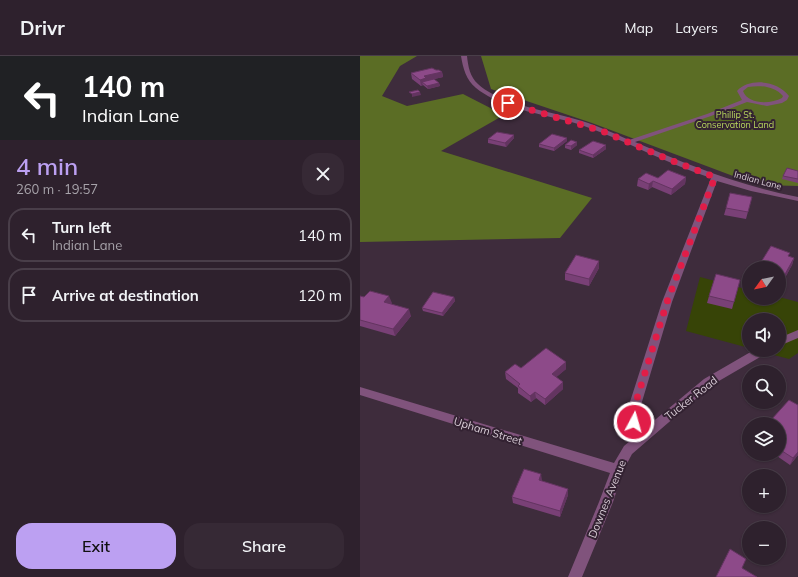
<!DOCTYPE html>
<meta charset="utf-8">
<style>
body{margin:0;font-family:Mulish,sans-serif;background:#362935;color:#f1f3f6;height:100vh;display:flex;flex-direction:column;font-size:15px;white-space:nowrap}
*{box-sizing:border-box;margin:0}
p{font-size:13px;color:#a7a3aa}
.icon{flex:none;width:22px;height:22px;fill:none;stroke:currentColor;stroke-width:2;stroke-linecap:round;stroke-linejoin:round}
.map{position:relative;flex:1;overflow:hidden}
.details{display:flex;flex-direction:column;background:#2e212d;width:360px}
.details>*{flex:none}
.guide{background:#202124;color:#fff;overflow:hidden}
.needle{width:26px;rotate:237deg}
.tools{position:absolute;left:382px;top:205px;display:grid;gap:8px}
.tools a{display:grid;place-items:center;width:44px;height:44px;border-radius:50%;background:#2e212d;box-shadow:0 1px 3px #0004,0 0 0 1px #493e49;font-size:20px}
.pin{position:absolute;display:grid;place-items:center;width:34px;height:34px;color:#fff;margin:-17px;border:2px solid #fff;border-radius:50%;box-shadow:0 1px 4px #0007}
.me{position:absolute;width:44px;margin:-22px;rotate:6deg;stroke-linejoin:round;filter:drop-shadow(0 0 3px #0008)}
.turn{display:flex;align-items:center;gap:14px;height:84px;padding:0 16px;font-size:18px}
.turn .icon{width:52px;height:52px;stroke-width:2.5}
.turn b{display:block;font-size:28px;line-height:34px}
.round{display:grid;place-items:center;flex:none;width:42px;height:42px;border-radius:16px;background:#362935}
.overview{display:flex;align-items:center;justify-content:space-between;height:68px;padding:0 16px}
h1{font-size:24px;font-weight:600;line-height:30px;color:#bca0f2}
.primary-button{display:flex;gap:8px;margin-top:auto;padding:8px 16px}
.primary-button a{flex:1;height:46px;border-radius:16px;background:#bca0f2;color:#111;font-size:16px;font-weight:600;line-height:46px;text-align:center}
.primary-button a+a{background:#362935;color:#f1f3f6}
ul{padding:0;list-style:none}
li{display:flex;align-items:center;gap:12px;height:54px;margin:0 8px 6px;padding:0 8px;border:2px solid #493e49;border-radius:16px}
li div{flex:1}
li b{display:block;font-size:15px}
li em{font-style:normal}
header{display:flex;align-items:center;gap:24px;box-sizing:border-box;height:56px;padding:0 20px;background:#2e212d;border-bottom:1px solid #493e49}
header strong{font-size:19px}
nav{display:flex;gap:22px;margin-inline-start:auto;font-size:14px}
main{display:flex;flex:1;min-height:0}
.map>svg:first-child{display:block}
</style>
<header>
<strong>Drivr</strong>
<nav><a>Map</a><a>Layers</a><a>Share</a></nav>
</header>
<main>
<section class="details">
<div class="guide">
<div class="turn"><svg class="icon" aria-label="left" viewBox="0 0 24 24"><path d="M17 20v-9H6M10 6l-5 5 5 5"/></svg><div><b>140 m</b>Indian Lane</div></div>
</div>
<div class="overview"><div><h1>4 min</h1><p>260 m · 19:57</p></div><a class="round"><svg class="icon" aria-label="close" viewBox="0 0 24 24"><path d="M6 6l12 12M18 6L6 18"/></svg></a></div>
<ul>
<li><svg class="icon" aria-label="left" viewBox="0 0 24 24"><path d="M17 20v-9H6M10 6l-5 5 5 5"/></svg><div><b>Turn left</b><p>Indian Lane</p></div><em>140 m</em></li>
<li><svg class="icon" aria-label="arrive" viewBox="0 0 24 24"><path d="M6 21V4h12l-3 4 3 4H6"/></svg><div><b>Arrive at destination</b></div><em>120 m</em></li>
</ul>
<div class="primary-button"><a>Exit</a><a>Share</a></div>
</section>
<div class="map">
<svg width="438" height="521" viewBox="0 0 438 521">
<rect width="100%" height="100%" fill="#3e2c3c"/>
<path fill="#374407" d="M340,221L389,234V242L419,241L438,246V297L429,303L396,294H419V264H389V292L326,275Z"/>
<path fill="#5b6d25" d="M0,0H57L40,10L22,40L47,50L103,38L144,59L81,95L232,142L200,182L0,186Z
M121,0H438V130L397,129L232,67L131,33Z"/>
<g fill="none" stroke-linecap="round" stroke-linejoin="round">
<path fill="#80537c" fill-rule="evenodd" d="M101,0H107C108,10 110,21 118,28C139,48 187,55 215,63C234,68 251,76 269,84L347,58L382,44L377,35C390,21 418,25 429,40L427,44L422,47L407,50L387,46L351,60L275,86C328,109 381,130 438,141V145L391,135L357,125L312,246L281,349L280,365L284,373L344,323L394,294H408L407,297L352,329L272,398L263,415L253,446L222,521H208L239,446L250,417L0,339V331L254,407L264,390L276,380L268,365L269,349L302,246L351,122C307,108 267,85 224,70C189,58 146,56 116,32C106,24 103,12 101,0ZM388,31C400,29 414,30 423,40L422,42C411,48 388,49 383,35Z
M438,274V282L419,290V282Z"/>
</g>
<path fill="#794076" d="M76,14L82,16L83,21L74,23L79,27L80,30L68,33L63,29L61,30L52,23L51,17Z
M154,79V82L146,91L128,87V83Z
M207,82V85L194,95L179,91V88Z
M205,89H217L211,94L205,92Z
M246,93L233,102L219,97V94Z
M438,115V127L422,123L423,120Z
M326,121L325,128L311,139L292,131L288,134L277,130L278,123Z
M392,141L386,163L364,159L366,152Z
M411,190L429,200L434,202L432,209L422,227L419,226V212H398Z
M239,205V212L229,230L205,224V217Z
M380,224L372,253L347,247L349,240Z
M0,240L32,247L31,248L51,260L35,280L0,270Z
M94,241L95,245L83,260L63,255L62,252Z
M161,312L206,313L196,321L203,326V333L185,349L176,342L171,346L158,337V332L146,323L145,316Z
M438,349V399L430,409L414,398H419V368H409L411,364Z
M182,424L181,425L208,433V439L200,461L153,447L152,441Z"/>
<path fill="#633460" d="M82,16L83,21L62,26L63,29L61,30L60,24L64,20Z
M79,27L80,30L68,33L67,30Z
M60,36L61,39L52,41V38Z
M154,79V82L146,91L145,87Z
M207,82V85L194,95V92Z
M217,86V89L211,94V90Z
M246,89V93L233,102V99Z
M326,121L325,128L311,139L312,133Z
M293,125L292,131L288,134L289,128Z
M434,202L432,209L422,227L424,220Z
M239,205V212L229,230V223Z
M29,240L32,247L26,253L24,246Z
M94,241L95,245L83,260L82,257Z
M49,253L51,260L35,280L33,273Z
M206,306V313L192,325V318Z
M203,326V333L185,349V343Z
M175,336L176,342L171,346L170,340Z
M438,396V399L430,409L433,402Z
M181,418L182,424L179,431V424Z
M208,433V439L200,461V455Z"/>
<path fill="#8d4a89" stroke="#633460" d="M72,12L76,14H79L82,16L64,20L66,22L60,24L51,17Z
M74,23L79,27L67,30L62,26Z
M58,34L60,36L52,38L49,36Z
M137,76L154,79L145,87L128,83Z
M192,78L207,82L194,92L179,88Z
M211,84L217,86L211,90L205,89Z
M233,85L246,89L233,99L219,94Z
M427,112L438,115V123L423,120Z
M308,114L326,121L312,133L293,125L289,128L278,123L286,117L298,122Z
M370,137L392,141L388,156L366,152Z
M411,190L430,197L428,200L434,202L424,220L419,218V212H400L398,211Z
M216,199L239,205L229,223L205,217Z
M356,218L380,224L374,246L349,240Z
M10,235L29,240L24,246L49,253L33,273L0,264V240L4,241Z
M73,236L94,241L82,257L62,252Z
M186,292L206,306L192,318L203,326L185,343L175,336L170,340L158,330L160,328L145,316L155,308L161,312Z
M429,344L438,349V396L433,402L419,393V373L421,371L419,370V368H417L411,364Z
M164,413L181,418L179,424L208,433L200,455L152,441Z
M370,493L386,503L382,512L397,521H356Z"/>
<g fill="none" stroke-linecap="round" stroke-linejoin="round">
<path stroke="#e11d48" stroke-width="7" stroke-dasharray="0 12.6" d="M148,47L242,75L310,104L355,121L307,246L275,349L274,366"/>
</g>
<g text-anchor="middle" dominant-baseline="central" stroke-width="4" stroke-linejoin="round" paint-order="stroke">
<g font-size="9" fill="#bada5e" stroke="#332232">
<text x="375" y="58">Phillip St.<tspan x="375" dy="10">Conservation Land</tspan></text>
</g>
<g font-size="9" fill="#d9cdd7" stroke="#332232">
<text transform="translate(398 124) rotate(15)">Indian Lane</text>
</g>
<g font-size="11" fill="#d9cdd7" stroke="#332232">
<text transform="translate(331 342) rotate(-38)">Tucker Road</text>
<text transform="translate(128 375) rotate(17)">Upham Street</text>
<text transform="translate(247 443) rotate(-68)">Downes Avenue</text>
</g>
</g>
</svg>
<div class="tools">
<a><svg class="needle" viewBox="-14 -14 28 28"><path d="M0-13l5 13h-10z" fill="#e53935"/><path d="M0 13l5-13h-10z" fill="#a7a3aa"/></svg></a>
<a><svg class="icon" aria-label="sound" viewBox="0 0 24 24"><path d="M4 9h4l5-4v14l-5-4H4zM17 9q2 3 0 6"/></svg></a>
<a><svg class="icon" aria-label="search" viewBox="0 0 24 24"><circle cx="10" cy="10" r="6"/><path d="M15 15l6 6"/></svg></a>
<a><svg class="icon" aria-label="layers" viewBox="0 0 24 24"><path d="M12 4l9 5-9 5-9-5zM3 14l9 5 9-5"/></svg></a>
<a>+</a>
<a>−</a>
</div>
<div class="pin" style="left:148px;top:47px;background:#d93025"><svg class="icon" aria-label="arrive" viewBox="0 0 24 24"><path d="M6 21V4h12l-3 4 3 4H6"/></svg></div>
<svg class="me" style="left:274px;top:366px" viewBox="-20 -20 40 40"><circle r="17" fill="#e11d48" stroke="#fff" stroke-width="3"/><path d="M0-11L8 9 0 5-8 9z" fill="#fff"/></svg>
</div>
</main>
